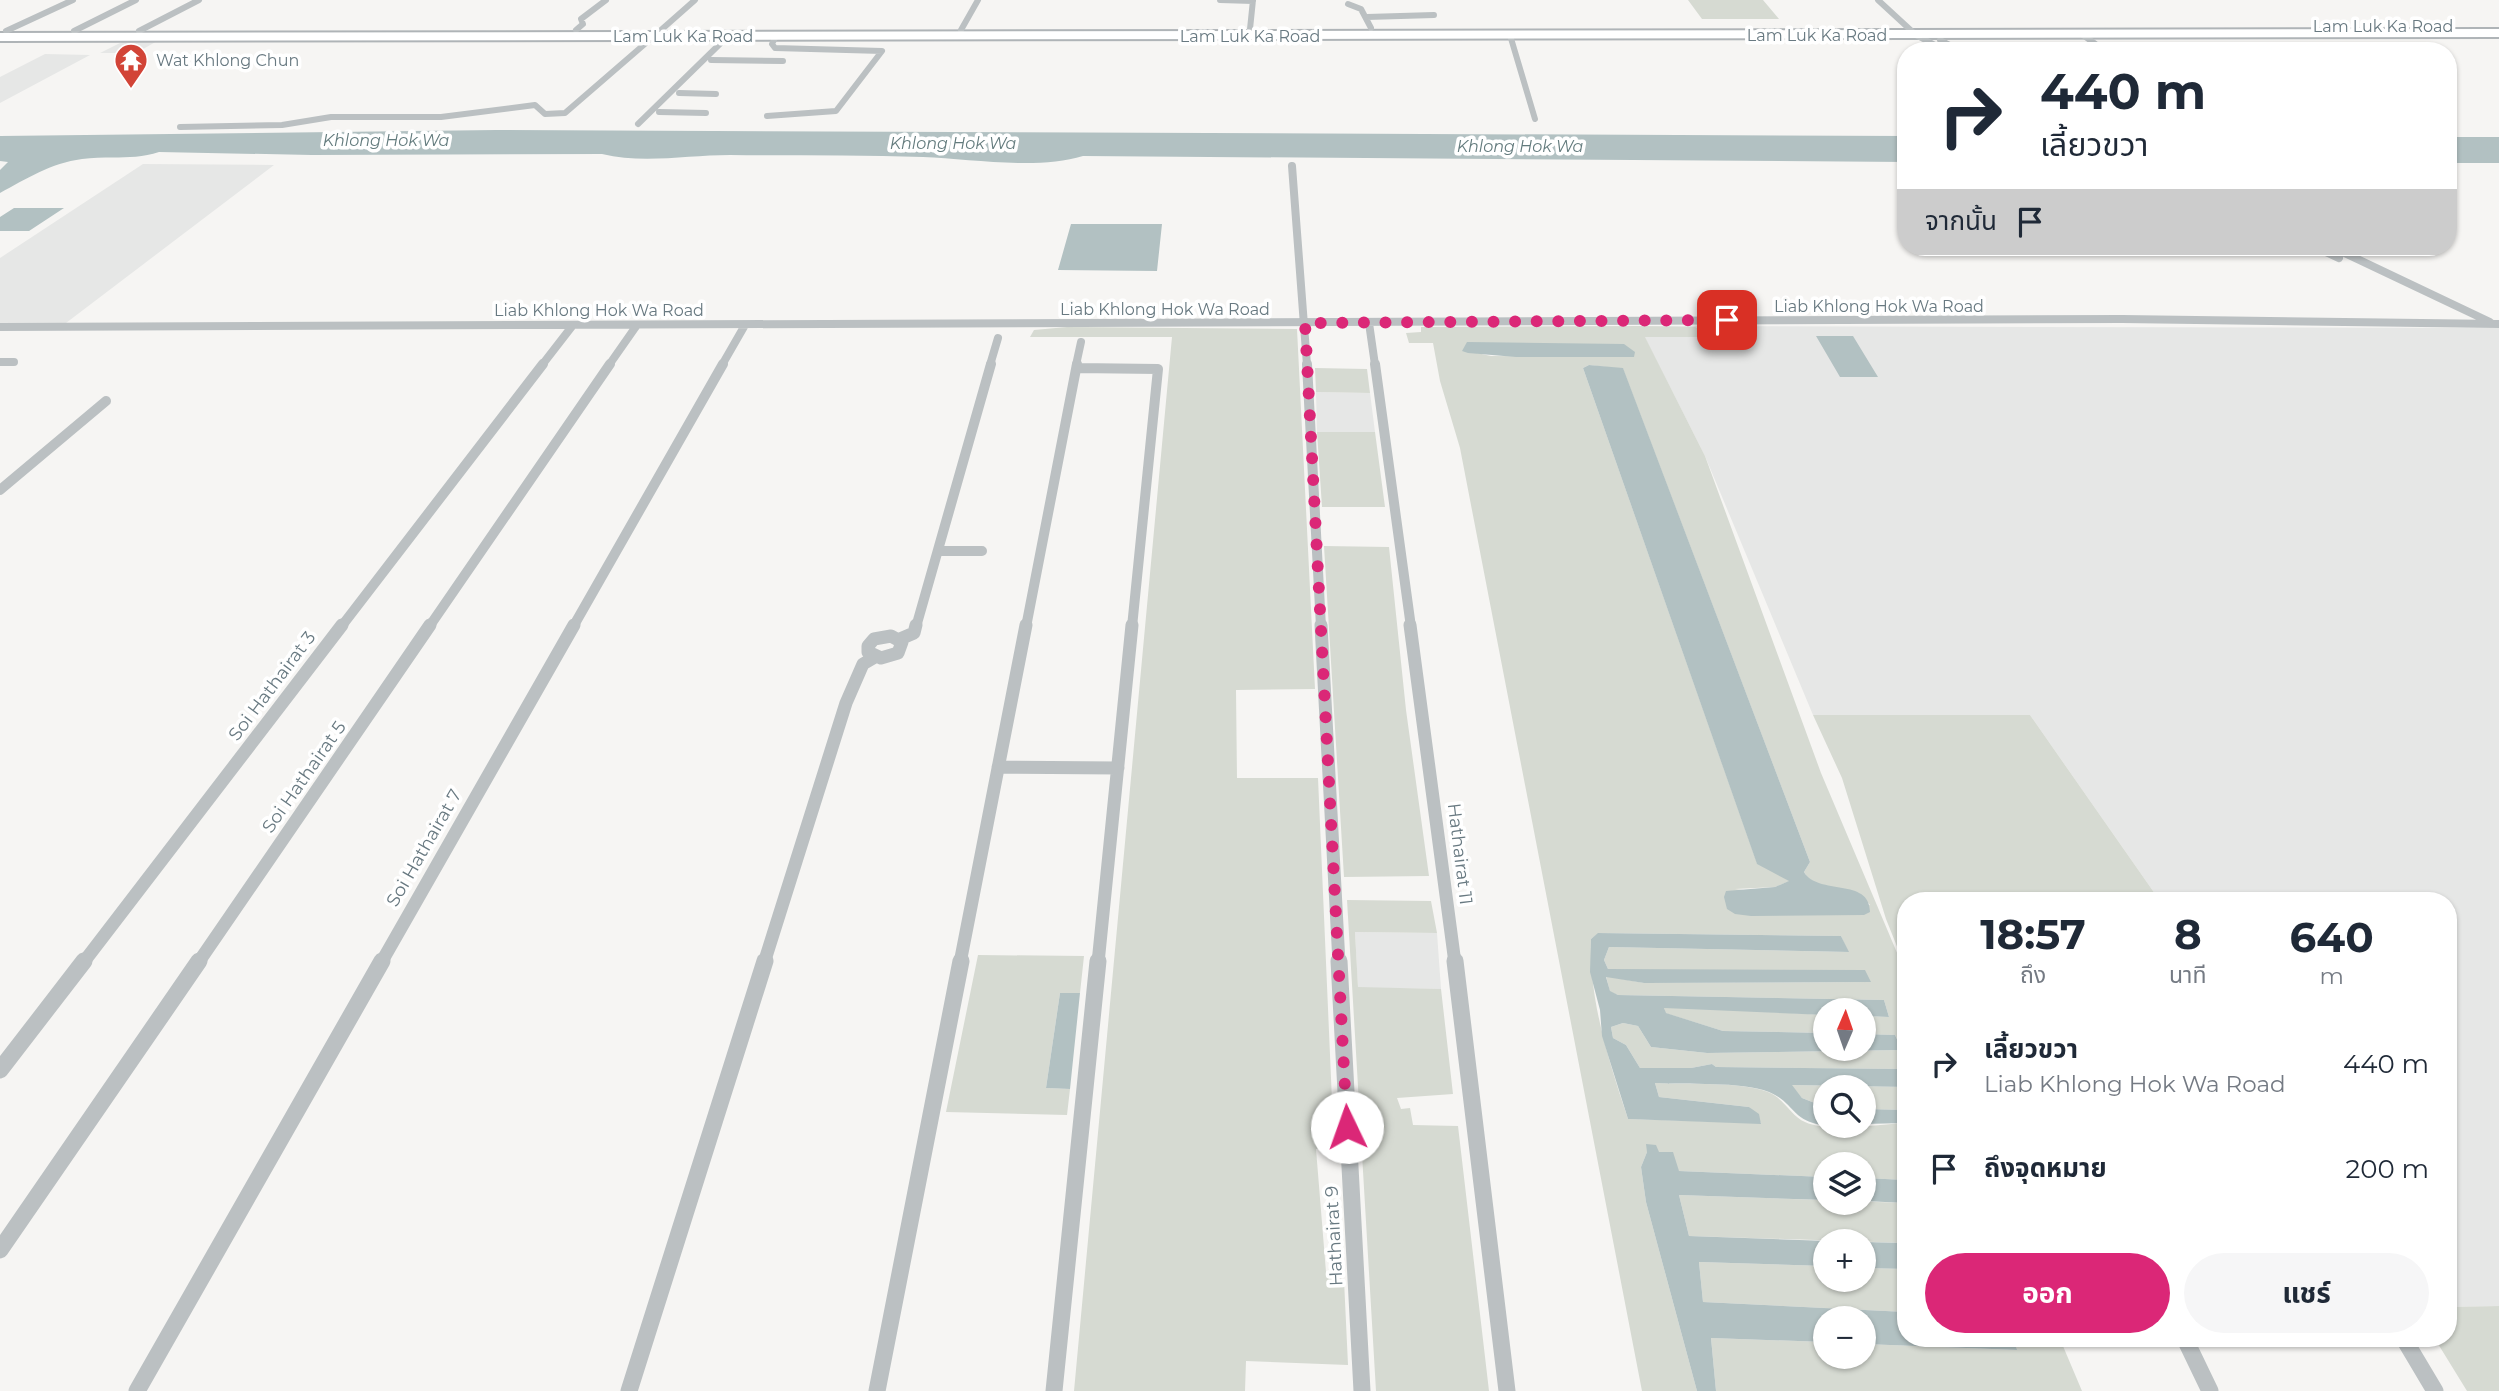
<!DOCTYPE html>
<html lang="th">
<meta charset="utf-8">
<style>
body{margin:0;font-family:Montserrat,"Noto Sans Thai",sans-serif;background:#f6f6f7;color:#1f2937;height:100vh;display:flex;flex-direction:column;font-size:26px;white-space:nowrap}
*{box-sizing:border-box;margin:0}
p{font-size:23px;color:#747a83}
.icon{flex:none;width:38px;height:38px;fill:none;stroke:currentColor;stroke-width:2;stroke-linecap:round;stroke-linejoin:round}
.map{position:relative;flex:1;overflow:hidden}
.drawer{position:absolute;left:1897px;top:892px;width:560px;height:455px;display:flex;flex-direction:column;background:#fff;border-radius:28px;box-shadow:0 2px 5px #0004}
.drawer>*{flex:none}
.guide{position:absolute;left:1897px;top:42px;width:560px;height:214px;border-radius:28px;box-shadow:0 2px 5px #0004;background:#fff;color:#1f2937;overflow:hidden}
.needle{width:46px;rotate:2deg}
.fabs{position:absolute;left:1813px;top:998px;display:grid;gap:14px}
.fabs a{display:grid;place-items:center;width:63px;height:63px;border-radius:50%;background:#fff;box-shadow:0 2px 5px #0004;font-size:35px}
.pin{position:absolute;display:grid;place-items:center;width:60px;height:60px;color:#fff;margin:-30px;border-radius:14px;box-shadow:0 4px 10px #0006}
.me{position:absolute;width:77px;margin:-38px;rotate:357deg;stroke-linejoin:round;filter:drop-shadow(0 0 5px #0008)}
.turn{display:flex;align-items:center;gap:24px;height:147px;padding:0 28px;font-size:32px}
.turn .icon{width:91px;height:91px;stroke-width:2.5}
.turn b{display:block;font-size:49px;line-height:60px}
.then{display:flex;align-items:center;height:66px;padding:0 28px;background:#0003;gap:14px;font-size:26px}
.eta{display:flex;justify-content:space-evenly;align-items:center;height:119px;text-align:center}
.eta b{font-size:42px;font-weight:700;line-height:49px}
.action{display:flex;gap:14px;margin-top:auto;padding:14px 28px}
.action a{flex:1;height:80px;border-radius:42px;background:#db2777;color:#fff;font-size:28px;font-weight:700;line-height:80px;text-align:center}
.action a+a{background:#f6f6f7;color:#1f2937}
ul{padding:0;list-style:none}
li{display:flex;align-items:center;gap:21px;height:105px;padding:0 28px}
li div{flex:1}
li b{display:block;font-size:26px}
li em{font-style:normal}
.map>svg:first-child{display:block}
</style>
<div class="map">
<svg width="2499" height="1391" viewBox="0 0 2499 1391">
<rect width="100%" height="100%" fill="#f6f5f3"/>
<path fill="#e6e7e6" d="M159,40L136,53H100L124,41Z
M45,54L90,55L0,103V77Z
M143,164L274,165L66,323L0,324V258Z
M1639,326L2499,328V1306L2448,1307V901H2160L2030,715H1813L1705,456Z
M1316,392L1370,393L1375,432H1317Z
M1355,932L1437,933L1441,989L1358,988Z"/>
<path fill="#d6dad2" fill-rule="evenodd" d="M1688,0H1763L1779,19H1702Z
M1639,326L1695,327L1706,333L1704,337H1645L1705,456L1821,773L1906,974V1069L1716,1067L1712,1064L1691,1068H1640L1626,1045L1613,1038L1611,1027L1623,1023L1638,1026L1651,1047L1707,1053L1902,1050L1895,1035L1864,1034V1016L1889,1017L1884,1000L1618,995L1610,992L1606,976L1644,983L1870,982L1608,969L1604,960L1609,947L1848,952L1841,936L1599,933L1591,939C1589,1001 1609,1061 1628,1119L1761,1123L1749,1107L1659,1097L1655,1083C1688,1085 1738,1081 1768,1092C1784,1098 1792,1117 1805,1122C1828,1133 1879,1124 1906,1123V1180L1864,1178V1164H1825V1177L1679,1171L1647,1152L1641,1167L1646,1202L1697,1391H1642L1460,448L1440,381L1433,343H1409L1406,333L1421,332V327ZM1462,350L1634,357L1491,356ZM1589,365L1623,369L1810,862L1804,872C1818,897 1851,878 1870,905L1735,889L1775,887L1790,881L1788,877L1757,863L1583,368Z
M1067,327L1297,329L1315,689L1236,690L1237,778H1318L1334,1147L1316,1149L1326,1272L1344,1280L1348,1365L1246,1361L1245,1391H1074L1172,337H1030L1034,330Z
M1315,368L1367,369L1370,393L1316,392Z
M1317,432H1375L1385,507H1322Z
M1324,546L1389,547L1406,710L1429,876L1344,877Z
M1813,715H2030L2160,901H1906V969L1886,919L1842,778Z
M1347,900L1431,901L1437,933L1355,932L1358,987L1441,989L1453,1094L1397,1098L1401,1109L1410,1108L1413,1125L1458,1126L1489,1391H1376Z
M978,955L1084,956L1080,993H1060L1046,1088L1070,1089L1067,1115L946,1112Z
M1668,1006L1825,1015V1033L1723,1031L1665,1013L1664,1008Z
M1791,1085L1906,1087V1110L1864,1109V1087H1825V1107L1802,1098Z
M1679,1195L1906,1203V1243L1689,1236Z
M1699,1262L1825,1266V1279H1864V1268L1906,1269V1312L1703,1302Z
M2499,1306V1391H2467L2435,1339H2448V1307Z
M1711,1338L1825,1342V1356H1864V1344L2016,1350L2013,1339H2060L2082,1391H1716Z"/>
<path fill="#b2c1c2" d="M496,130L1906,136V162L1083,156C1038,170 971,159 923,157C859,155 794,156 730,155C688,155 643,164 602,154L312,155L159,152C133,161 108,155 82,159C51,163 26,179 0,193V170L8,162L0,161V136Z
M2448,137H2499V163H2448Z
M14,208H64L29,231H0V217Z
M1071,224H1162L1157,271L1058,270Z
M1816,336H1853L1878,377H1840Z
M1467,342L1624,344L1635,352L1634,357H1516L1468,353L1462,351Z
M1589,365L1623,368L1810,862L1804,872C1818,896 1870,877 1870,912L1864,915L1751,916L1735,914L1727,909L1724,897L1726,891L1775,887L1789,881L1757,864L1583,368Z
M1598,933L1841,936L1849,952L1609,947L1604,960L1608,969L1865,970L1871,982L1644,983L1606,977L1610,991L1618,995L1884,1000L1889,1017L1864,1016V1010H1825V1015L1664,1008L1666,1013L1723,1031L1825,1033V1048H1864V1034L1895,1035L1902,1050L1707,1053L1651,1047L1638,1026L1623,1023L1611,1027L1613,1038L1626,1045L1640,1068H1691L1712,1064L1716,1067L1906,1069V1087L1792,1085L1802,1098L1825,1107V1125H1822C1791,1120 1795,1103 1769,1092C1740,1081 1687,1085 1655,1083L1659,1097L1749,1107L1759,1114L1761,1124L1628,1119L1602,1036L1600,1010L1590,972L1591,939Z
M1060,993H1080L1070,1089L1046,1088Z
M1864,1109L1906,1110V1123L1864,1124Z
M1646,1144L1656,1145L1659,1152H1673L1679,1171L1825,1177V1200L1679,1195L1689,1236L1828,1241H1825V1266L1699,1262L1703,1302L1906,1312V1339H2013L2017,1350L1864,1344V1318H1825V1342L1711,1338L1716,1391H1697L1646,1202L1641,1167L1647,1152Z
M1864,1178L1906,1180V1203L1864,1201Z
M1864,1242L1906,1243V1269L1864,1268Z"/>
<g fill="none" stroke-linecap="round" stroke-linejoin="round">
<defs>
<path id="major" d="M2499,29V37L0,41V33Z"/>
</defs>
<use href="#major" stroke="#afb4b7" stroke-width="4"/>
<path stroke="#bbc0c2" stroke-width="6" d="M1220,0L1253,1
M1878,0L1916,35L1946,51
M1348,4L1361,9L1371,28
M1367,17L1434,15
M1250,29L1253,0
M576,30L583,24L581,19L606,0
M661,30L695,0
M961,30L978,0
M6,31L73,0
M74,31L136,0
M139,31L199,0
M1510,35L1535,119
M2083,35L2105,51
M1940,40L1961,51
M711,60L783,61
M679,93L716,94
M659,112L706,113
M767,116L836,111L882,51L775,48L772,44L776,36
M638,124L728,36
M180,127L282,125L331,117H441L535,105L545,114L565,113L654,36"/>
<path stroke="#bbc0c2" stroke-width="8" d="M1292,166L1307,365
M2315,247L2339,258
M2332,247L2490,322
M1369,323L1375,365
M0,327L2122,319L2499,324
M0,362H14
M542,365L573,325
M609,365L637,325
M722,365L745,325
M990,365L998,338
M1076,365L1081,342"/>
<path stroke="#bbc0c2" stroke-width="10" d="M1307,364L1321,627
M1375,364L1411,627
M1077,368L1158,369L1132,627
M0,490L106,401
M939,551H982
M341,627L543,364
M429,627L610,364
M573,627L723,364
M916,627L991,364
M1026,627L1077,364"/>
<path stroke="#bbc0c2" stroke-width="13" d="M1321,625L1339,963
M1410,625L1455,963
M891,636L902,642L898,653L881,658L868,652V646L874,639Z
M900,639L914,633L916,625
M998,767L1118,768
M83,963L342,625
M198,963L430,625
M381,963L574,625
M764,963L846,703L863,664L875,657
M960,963L1026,625
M1098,963L1132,625"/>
<path stroke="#bbc0c2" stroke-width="17" d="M1339,961L1362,1391
M1455,961L1507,1391
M0,1070L84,961
M0,1250L199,961
M2185,1339L2210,1391
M2404,1339L2435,1391
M137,1391L382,961
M629,1391L765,961
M877,1391L961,961
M1054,1391L1098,961"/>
<use href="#major" fill="#fff" fill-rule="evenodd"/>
</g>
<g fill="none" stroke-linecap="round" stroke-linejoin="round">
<path stroke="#db2777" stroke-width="12" stroke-dasharray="0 21.6" d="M1347,1127L1305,323L1727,320"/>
</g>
<defs>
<symbol id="temple-pin" viewBox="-11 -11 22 30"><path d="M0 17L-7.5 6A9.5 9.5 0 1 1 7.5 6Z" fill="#d24437" stroke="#fff"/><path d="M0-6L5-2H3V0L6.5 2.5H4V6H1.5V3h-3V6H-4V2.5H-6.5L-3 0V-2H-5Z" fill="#fff"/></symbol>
</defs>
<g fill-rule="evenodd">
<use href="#temple-pin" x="112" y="41" width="38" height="52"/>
</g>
<g text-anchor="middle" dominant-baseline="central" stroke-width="7" stroke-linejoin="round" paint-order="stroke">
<g font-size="16" fill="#687981" stroke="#fff">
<text x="2383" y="26">Lam Luk Ka Road</text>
<text x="1817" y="35">Lam Luk Ka Road</text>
<text x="683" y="36">Lam Luk Ka Road</text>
<text x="1250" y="36">Lam Luk Ka Road</text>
<text x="1879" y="306">Liab Khlong Hok Wa Road</text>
<text x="1165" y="309">Liab Khlong Hok Wa Road</text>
<text x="599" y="310">Liab Khlong Hok Wa Road</text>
</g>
<g font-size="16" fill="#687981" stroke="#fff" text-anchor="start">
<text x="156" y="60">Wat Khlong Chun</text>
</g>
<g font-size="16" font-style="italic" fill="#637b7d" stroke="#fff">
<text x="386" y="140">Khlong Hok Wa</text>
<text x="953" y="143">Khlong Hok Wa</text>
<text x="1520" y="146">Khlong Hok Wa</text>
</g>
<g font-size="18" fill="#687981" stroke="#fff">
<text transform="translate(272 686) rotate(-53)">Soi Hathairat 3</text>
<text transform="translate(304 777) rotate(-55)">Soi Hathairat 5</text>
<text transform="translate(424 848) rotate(-60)">Soi Hathairat 7</text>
<text transform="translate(1460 854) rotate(83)">Hathairat 11</text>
<text transform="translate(1334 1236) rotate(-93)">Hathairat 9</text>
</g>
</g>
</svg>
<div class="fabs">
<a><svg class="needle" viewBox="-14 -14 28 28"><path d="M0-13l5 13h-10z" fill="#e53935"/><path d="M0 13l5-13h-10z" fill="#747a83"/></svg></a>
<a><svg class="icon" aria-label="search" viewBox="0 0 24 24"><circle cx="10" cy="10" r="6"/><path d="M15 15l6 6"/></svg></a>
<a><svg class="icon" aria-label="layers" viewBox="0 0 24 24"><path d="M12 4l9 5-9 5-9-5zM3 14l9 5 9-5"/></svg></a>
<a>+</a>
<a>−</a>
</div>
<div class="pin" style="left:1727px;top:320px;background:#d93025"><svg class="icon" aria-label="arrive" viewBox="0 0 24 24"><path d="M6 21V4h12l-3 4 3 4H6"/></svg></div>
<svg class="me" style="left:1347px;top:1127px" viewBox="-20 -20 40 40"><circle r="19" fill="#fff"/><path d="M0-13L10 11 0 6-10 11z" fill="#db2777"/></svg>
<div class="guide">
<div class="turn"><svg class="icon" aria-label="right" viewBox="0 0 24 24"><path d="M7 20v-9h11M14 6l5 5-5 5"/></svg><div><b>440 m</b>เลี้ยวขวา</div></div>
<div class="then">จากนั้น<svg class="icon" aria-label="arrive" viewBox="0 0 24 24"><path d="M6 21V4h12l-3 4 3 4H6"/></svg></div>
</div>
<section class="drawer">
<div class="eta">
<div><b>18:57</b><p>ถึง</p></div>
<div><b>8</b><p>นาที</p></div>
<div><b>640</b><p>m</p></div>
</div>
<ul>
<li><svg class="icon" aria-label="right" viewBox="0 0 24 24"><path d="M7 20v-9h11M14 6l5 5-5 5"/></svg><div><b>เลี้ยวขวา</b><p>Liab Khlong Hok Wa Road</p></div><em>440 m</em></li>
<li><svg class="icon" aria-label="arrive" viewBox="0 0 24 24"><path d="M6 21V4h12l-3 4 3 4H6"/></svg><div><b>ถึงจุดหมาย</b></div><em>200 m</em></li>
</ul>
<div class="action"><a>ออก</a><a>แชร์</a></div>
</section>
</div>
